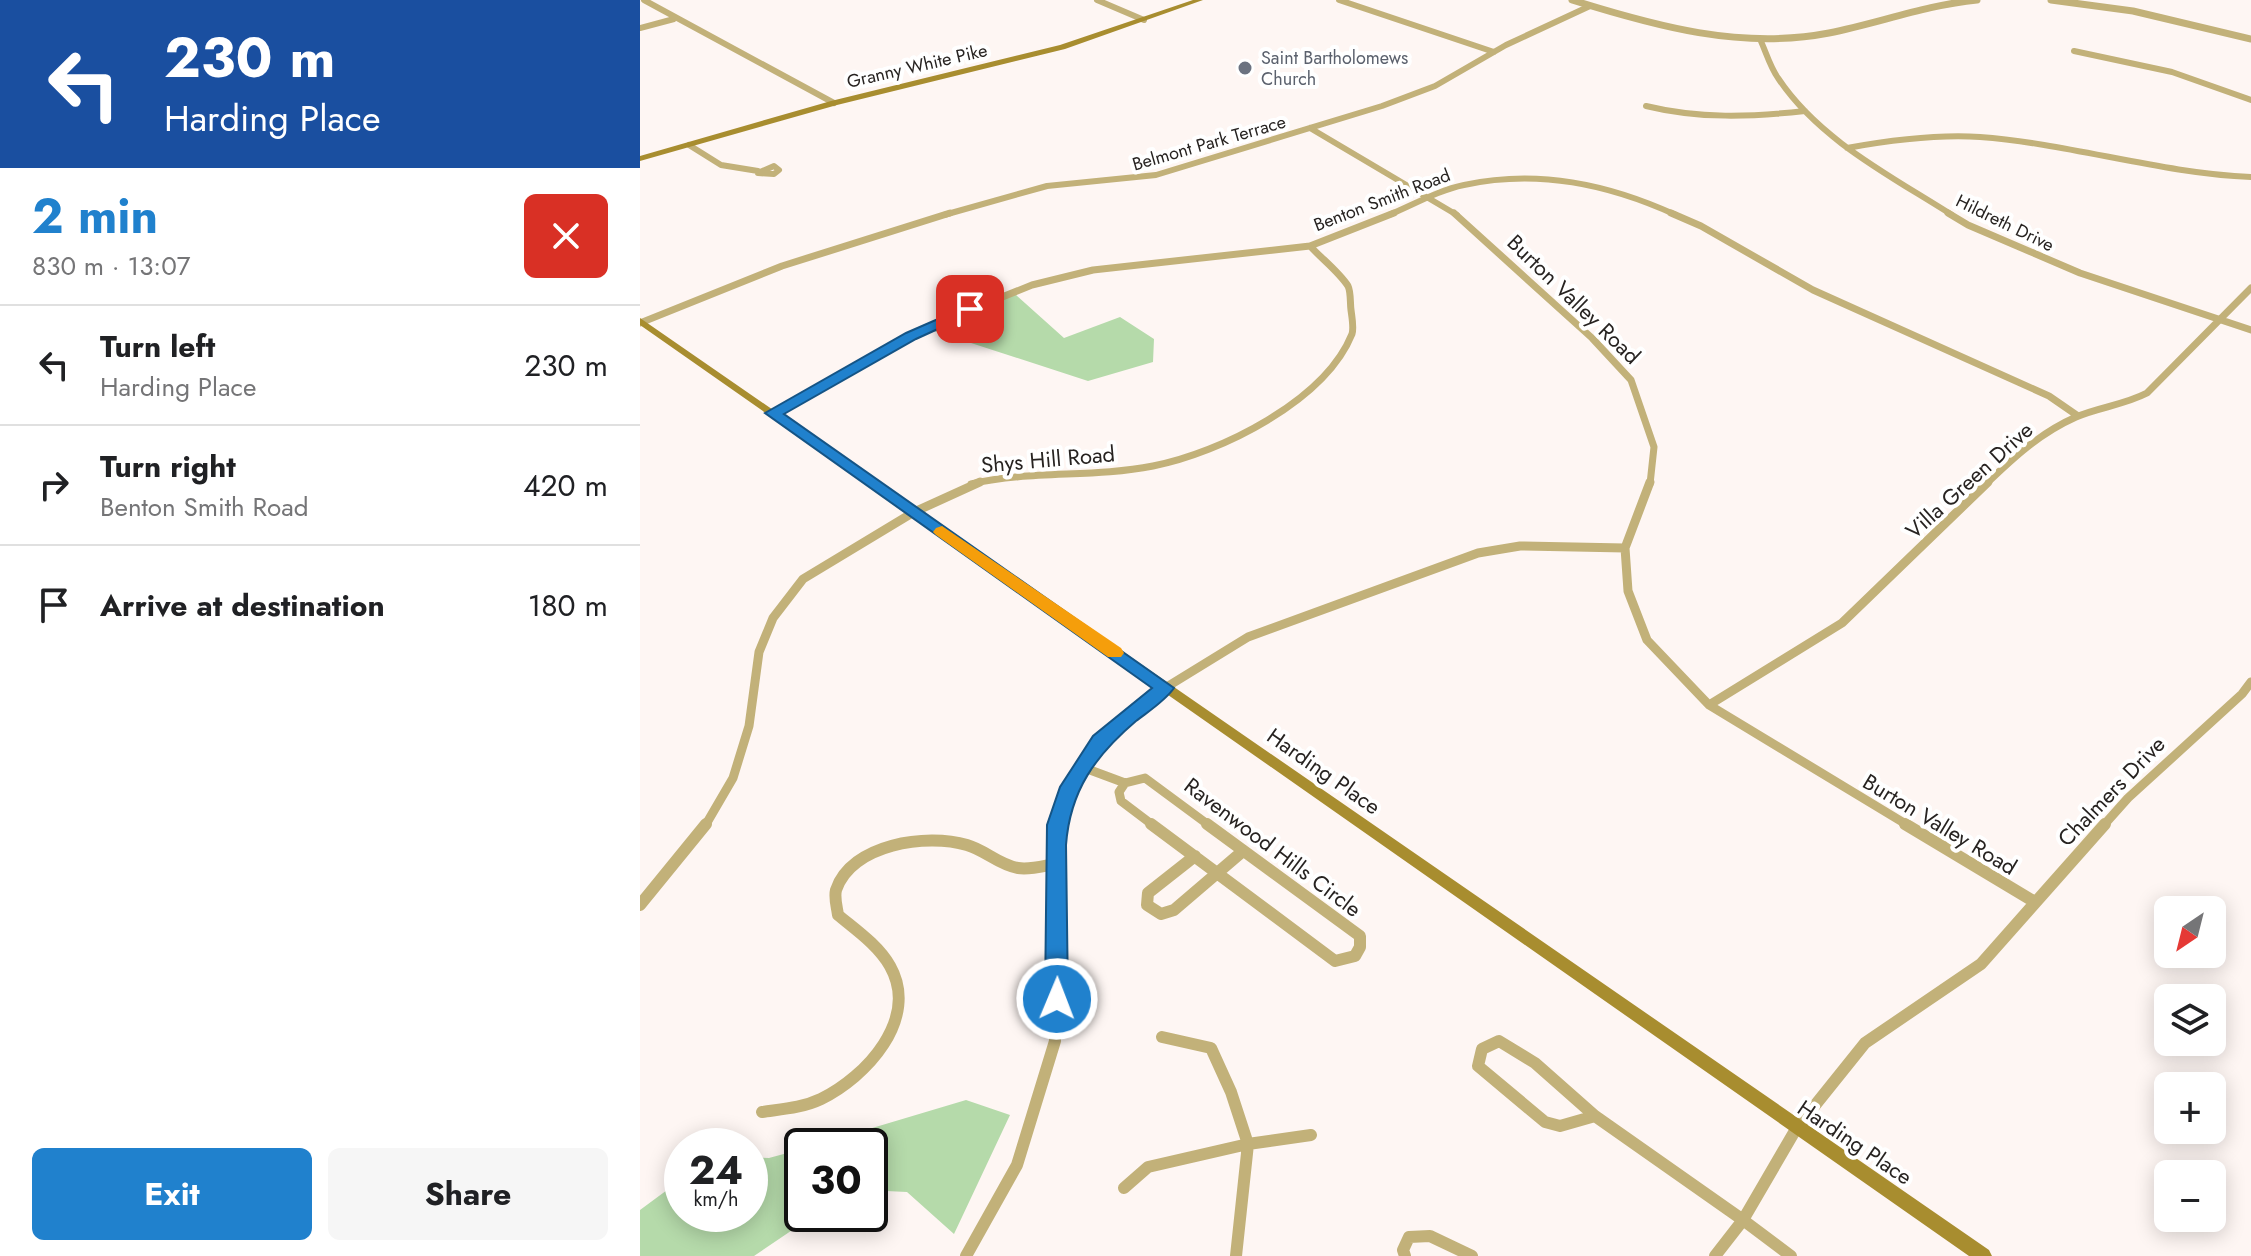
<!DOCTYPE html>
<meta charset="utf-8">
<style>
body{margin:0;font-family:Jost,sans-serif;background:#f6f6f6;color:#202124;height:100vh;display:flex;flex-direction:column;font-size:30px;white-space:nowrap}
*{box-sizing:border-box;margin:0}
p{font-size:26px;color:#757577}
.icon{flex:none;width:44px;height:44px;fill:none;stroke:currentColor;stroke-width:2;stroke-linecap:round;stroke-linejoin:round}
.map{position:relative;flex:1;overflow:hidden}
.panel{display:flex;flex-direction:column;background:#fff;width:640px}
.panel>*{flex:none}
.banner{background:#1a4fa0;color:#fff;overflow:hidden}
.needle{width:52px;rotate:215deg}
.controls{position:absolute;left:1514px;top:896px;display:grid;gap:16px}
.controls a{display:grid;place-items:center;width:72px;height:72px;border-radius:12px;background:#fff;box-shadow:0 4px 20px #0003;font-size:40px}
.speed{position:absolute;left:24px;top:1128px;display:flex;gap:16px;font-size:40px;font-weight:700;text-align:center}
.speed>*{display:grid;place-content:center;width:104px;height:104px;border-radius:50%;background:#fff;box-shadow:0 4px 20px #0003;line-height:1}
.speed small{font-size:20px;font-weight:400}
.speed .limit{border:4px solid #111;border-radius:12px;background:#fff;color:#111}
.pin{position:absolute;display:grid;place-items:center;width:68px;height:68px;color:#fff;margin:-34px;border-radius:16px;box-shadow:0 4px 12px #0006}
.me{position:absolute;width:88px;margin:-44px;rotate:1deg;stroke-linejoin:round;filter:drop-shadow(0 0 6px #0008)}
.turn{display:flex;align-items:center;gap:28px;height:168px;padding:0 32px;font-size:36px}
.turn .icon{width:104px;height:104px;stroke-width:2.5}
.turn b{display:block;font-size:56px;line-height:68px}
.round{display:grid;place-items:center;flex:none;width:84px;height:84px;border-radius:12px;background:#f6f6f6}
.headline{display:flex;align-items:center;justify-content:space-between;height:136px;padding:0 32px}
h1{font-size:48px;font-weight:700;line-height:60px;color:#2081cd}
.primary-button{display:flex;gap:16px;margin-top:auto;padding:16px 32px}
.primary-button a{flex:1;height:92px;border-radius:12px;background:#2081cd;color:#fff;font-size:32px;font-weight:700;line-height:92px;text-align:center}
.primary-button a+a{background:#f6f6f6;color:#202124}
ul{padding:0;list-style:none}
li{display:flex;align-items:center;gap:24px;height:120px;padding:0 32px;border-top:2px solid #e0e0e0}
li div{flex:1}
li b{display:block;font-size:30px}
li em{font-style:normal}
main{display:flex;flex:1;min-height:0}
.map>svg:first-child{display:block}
</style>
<main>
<section class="panel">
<div class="banner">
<div class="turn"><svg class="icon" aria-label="left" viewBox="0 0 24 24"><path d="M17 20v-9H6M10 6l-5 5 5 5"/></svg><div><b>230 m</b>Harding Place</div></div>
</div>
<div class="headline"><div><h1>2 min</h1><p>830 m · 13:07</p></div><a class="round" style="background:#d93025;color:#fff"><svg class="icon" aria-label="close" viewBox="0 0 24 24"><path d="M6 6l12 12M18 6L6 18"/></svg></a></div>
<ul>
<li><svg class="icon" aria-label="left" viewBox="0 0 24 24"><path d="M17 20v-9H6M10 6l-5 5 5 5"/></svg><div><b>Turn left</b><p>Harding Place</p></div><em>230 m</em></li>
<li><svg class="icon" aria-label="right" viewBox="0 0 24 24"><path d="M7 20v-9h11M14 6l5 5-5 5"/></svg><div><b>Turn right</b><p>Benton Smith Road</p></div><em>420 m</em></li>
<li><svg class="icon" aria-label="arrive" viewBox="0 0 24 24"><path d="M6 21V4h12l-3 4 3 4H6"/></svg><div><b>Arrive at destination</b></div><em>180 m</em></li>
</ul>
<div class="primary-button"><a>Exit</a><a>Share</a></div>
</section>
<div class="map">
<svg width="1611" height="1256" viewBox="0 0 1611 1256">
<rect width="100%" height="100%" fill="#fef6f3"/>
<path fill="#b5daaa" d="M375,294L424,338L480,317L514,339L513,362L448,381L294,331Z
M326,1100L370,1115L314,1234L267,1192L246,1191L230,1196V1146H172Z
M162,1149V1214H176L114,1256H0V1210L42,1179V1214H110V1157L129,1158Z"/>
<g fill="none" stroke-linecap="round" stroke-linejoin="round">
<path stroke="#c2b179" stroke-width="6" d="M4,0L194,103
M457,0L504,20
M699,0L854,52
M0,28L34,19
M1120,39C1126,52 1130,67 1138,78C1179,140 1251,176 1312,215
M1434,51L1532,72L1611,100
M1006,106C1059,119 1111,117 1165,111
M670,128L817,215
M49,145L81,165L118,171
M1207,148C1251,140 1296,134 1340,137C1432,144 1519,173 1611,177
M134,166L139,170L134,174L118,173Z
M304,215L407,186L516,175L742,106L795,86L866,45L950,6
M749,215C773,205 799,190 824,185C898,169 968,184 1036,215"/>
<path stroke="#c2b179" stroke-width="7" d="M814,213L952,338L991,380L1014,447L1010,484
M1031,213L1061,226L1173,290L1409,396L1438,416
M1308,213L1328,225L1440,273L1611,330
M0,323L142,266L310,213
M133,413L285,328L392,285L453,270L670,246L754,213
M331,484C391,470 453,478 513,466C580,453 685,401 712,334C714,328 712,318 711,310C710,303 711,292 708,286C699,272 682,259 670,246
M1346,484C1374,457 1400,433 1436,417C1459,407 1484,405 1507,393L1611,288"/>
<path stroke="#c2b179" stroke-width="9" d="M1010,482L985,548L988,591L1007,640L1069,705L1269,826
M1069,705L1202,623L1348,482
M442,767L485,783
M65,826L93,778L109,726L119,652L133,618L163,579L274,512L340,482
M417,826L430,787L460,741L525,688L608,637L838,553L880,546L985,548
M514,826L481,801L479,792L485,783L505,778L570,826
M1463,826L1488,798L1602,694L1611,682"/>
<path stroke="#c2b179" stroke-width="12" d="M511,824L695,961L715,956L720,947V936L567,824
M1265,824L1395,902
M555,856L508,893L507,905L521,914L534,910L603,851
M0,905L66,824
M522,1037L571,1048L591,1092L608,1144L596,1256
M859,1041L895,1063L955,1116L920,1126L905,1122L838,1066L842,1049Z
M122,1112C143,1109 162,1108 181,1099C226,1077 280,1019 250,966C238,945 216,930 198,915C197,907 194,898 196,890C211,844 287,833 327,845C345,850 359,865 378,868C390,870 403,866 415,864
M955,1116L1103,1220L1156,1129L1225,1043L1341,964L1465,824
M484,1188L508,1167L608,1144L671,1135
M326,1256L377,1165L415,1041L417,824
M765,1256L763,1250L769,1237L790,1236L832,1256
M1075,1256L1103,1220L1151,1256"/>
<path stroke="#c2b179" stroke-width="7" d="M932,0C1015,26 1101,50 1189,33C1239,23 1286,5 1337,0
M1411,0L1493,11L1611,39"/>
<path fill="#a88d2f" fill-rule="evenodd" d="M553,0H563L425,49L197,105L0,161V156L191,101L420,45Z
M0,318L1349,1250L1352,1256H1329L0,325Z"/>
</g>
<path fill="#2081cd" stroke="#155485" stroke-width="2" d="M330,305L335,306V312L276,339L144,414L534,688C525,701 509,711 496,721C456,755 430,790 426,845L428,999L425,1006L417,1009L409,1006L405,999L407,825L420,787L453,736L512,688L125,413L266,333Z"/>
<path fill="#f59e0b" d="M302,526L481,648L484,653L481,657H468L296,535L293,532L296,528Z"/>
<circle fill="#6b7280" stroke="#fff" stroke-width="3" cx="605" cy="68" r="8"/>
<g text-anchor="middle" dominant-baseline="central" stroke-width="8" stroke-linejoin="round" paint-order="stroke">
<g font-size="18" fill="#5b616d" stroke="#fff" text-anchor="start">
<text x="621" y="58">Saint Bartholomews<tspan x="621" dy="21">Church</tspan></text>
</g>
<g font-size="18" fill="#272321" stroke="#fff">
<text transform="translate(277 66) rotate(-13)">Granny White Pike</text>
<text transform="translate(569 143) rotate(-16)">Belmont Park Terrace</text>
<text transform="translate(742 200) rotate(-21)">Benton Smith Road</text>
<text transform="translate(1365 223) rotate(26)">Hildreth Drive</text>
</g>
<g font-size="22" fill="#272321" stroke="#fff">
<text transform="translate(934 299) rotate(44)">Burton Valley Road</text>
<text transform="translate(408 459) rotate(-5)">Shys Hill Road</text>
<text transform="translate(1329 480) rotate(-42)">Villa Green Drive</text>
<text transform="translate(684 771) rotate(35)">Harding Place</text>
<text transform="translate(1471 791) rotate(-46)">Chalmers Drive</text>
<text transform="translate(1300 824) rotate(31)">Burton Valley Road</text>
<text transform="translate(633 847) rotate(37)">Ravenwood Hills Circle</text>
<text transform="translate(1215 1142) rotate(34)">Harding Place</text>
</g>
</g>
</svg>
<div class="controls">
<a><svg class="needle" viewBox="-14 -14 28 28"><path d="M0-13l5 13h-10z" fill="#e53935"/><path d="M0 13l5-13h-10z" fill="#757577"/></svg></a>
<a><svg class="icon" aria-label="layers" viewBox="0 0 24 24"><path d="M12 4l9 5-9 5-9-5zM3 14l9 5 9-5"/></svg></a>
<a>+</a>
<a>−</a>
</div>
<div class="speed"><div>24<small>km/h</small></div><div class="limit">30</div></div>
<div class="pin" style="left:330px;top:309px;background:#d93025"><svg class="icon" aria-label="arrive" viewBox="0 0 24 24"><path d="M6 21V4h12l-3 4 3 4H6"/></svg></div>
<svg class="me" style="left:417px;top:999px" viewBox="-20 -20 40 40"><circle r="17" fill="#2081cd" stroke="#fff" stroke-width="3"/><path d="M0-11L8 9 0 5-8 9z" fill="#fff"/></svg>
</div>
</main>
